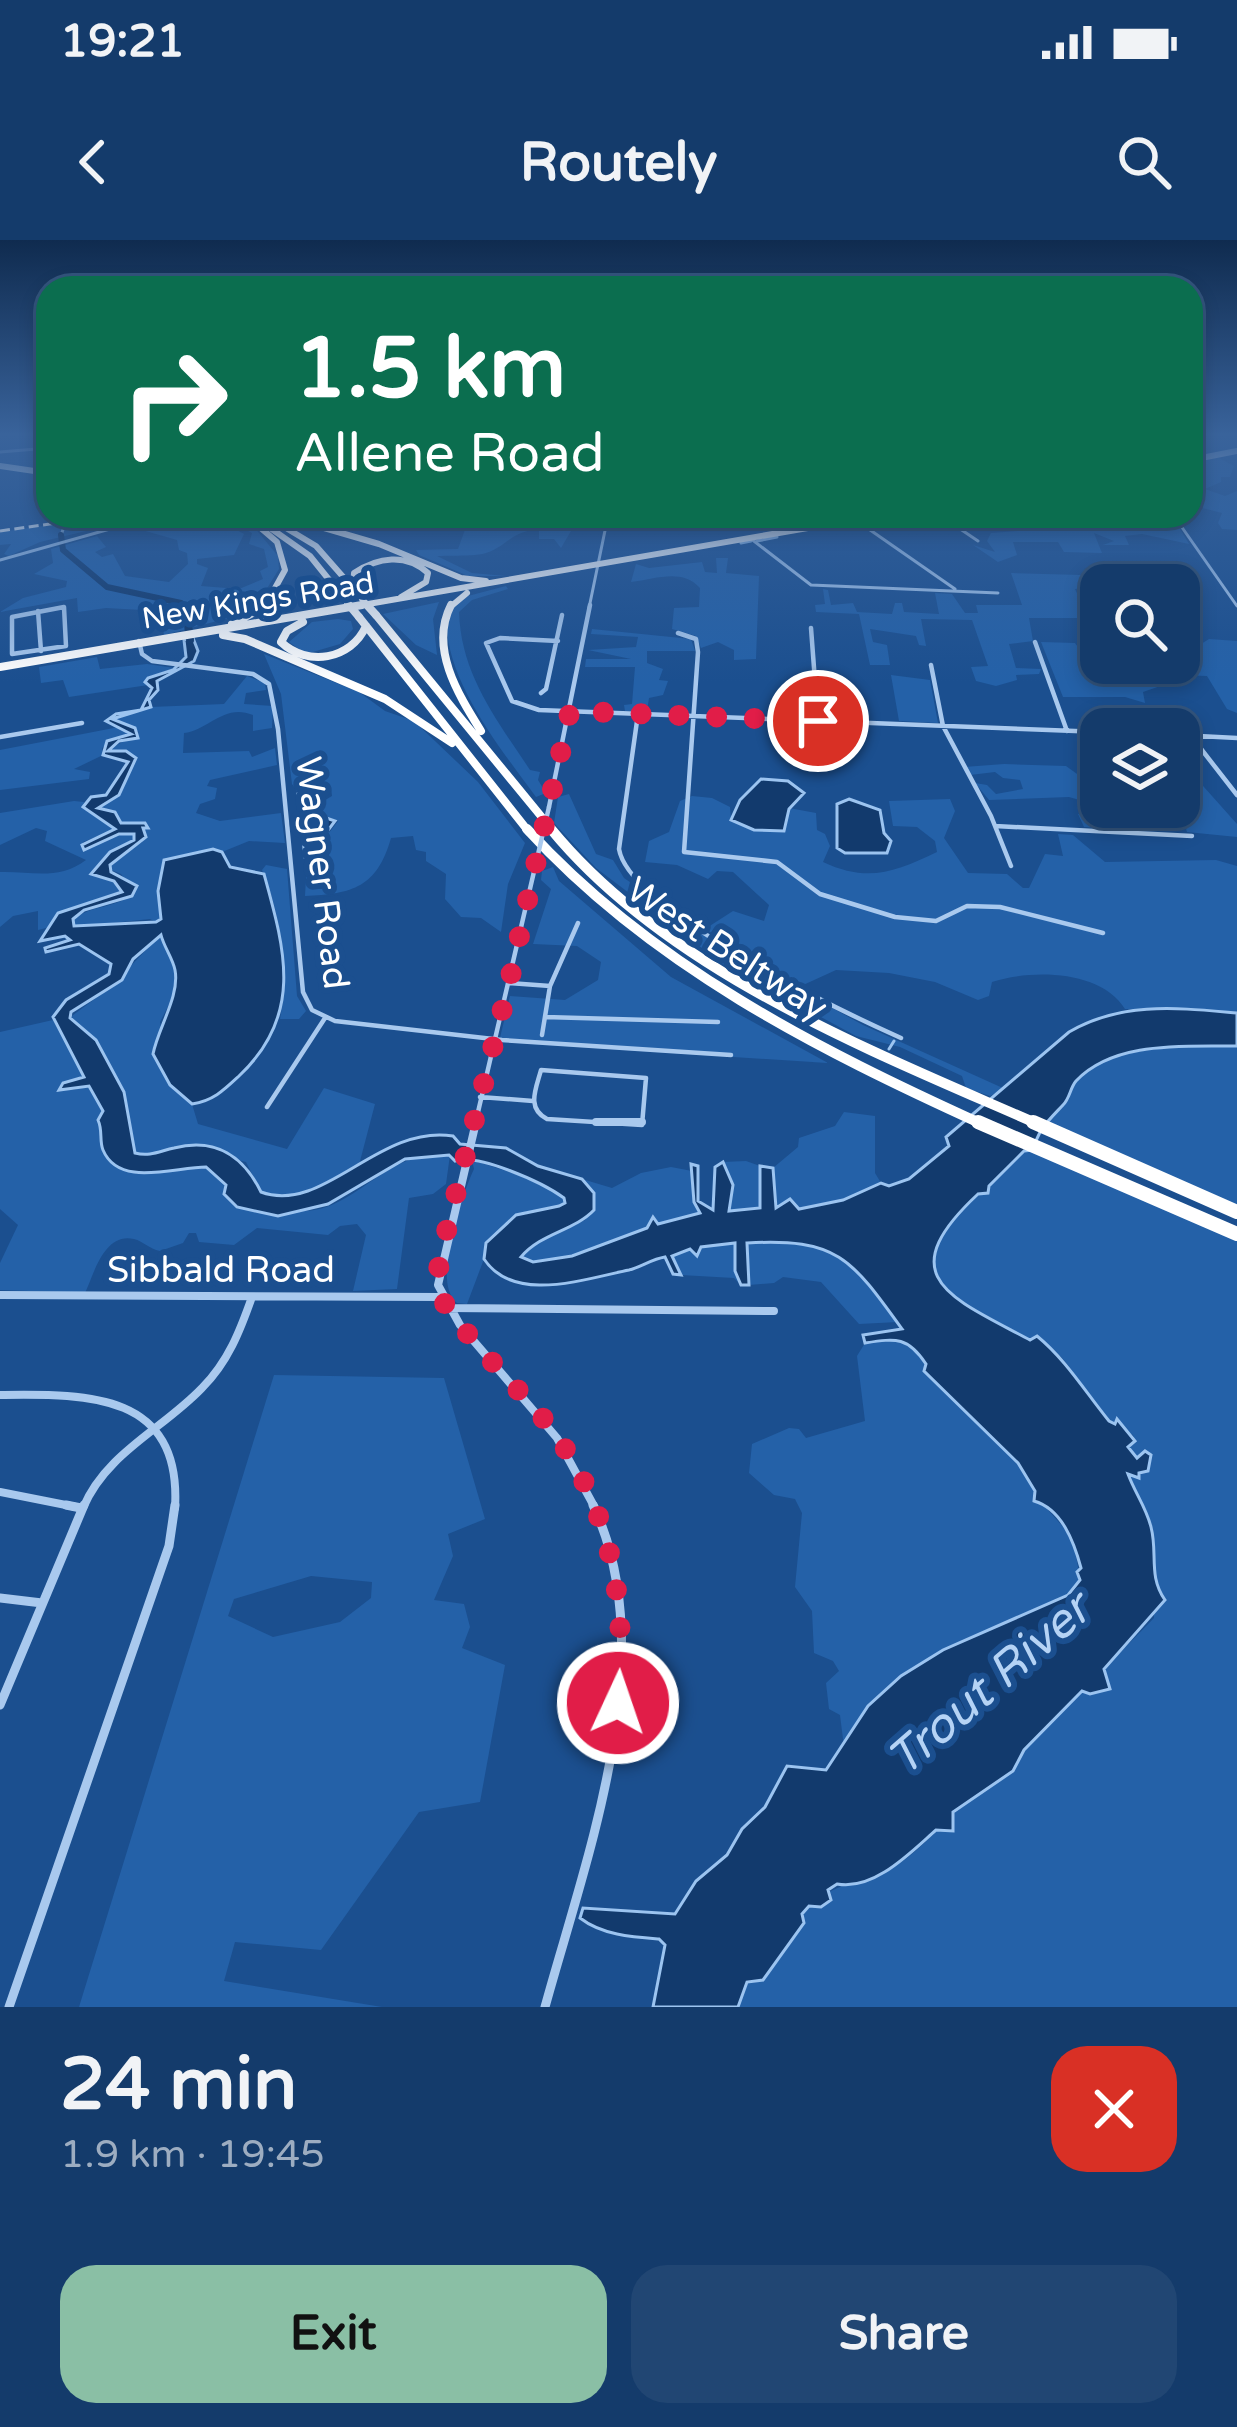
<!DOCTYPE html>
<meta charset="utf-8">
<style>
body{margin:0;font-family:"Varela Round",sans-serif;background:#214673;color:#f1f3f6;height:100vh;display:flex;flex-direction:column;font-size:45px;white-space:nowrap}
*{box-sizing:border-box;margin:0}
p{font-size:39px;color:#9dadc1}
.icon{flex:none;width:66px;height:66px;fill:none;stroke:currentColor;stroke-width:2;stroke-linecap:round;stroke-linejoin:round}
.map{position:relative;height:1767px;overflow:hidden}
.drawer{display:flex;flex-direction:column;background:#143b6b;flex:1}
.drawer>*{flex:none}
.banner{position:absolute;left:36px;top:36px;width:1167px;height:252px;border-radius:36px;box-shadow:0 6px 18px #0003,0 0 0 3px #33557e;background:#0b6e4f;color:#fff;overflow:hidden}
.buttons{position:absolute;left:1080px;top:324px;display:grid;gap:24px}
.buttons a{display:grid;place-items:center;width:120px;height:120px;border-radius:24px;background:#143b6b;box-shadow:0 6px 18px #0003,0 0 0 3px #33557e;font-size:60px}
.pin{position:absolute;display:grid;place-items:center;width:102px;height:102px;color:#fff;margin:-51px;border:6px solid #fff;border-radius:50%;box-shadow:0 3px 12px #0007}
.me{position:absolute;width:132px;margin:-66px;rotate:3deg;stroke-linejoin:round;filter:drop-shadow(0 0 9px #0008)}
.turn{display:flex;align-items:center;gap:42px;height:252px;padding:0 60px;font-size:54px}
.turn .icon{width:156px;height:156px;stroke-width:2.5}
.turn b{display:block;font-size:84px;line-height:102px}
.round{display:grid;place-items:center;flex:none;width:126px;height:126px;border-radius:36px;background:#214673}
.summary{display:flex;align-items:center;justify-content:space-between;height:204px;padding:0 60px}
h1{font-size:72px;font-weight:800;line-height:90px}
.button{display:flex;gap:24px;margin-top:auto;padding:24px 60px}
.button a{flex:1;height:138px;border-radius:36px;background:#8abfa5;color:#111;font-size:48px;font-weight:800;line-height:138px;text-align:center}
.button a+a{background:#214673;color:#f1f3f6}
.status{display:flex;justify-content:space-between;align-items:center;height:84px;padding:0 60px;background:#143b6b;direction:ltr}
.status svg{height:33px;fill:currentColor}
header{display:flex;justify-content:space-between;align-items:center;height:156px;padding:0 60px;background:#143b6b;font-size:54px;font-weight:800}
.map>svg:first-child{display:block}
</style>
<div class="status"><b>19:21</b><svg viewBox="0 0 49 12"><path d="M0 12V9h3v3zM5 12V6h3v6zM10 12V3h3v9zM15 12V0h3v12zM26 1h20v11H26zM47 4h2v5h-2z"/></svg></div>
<header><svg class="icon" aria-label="back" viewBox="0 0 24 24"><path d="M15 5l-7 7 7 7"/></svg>Routely<svg class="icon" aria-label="search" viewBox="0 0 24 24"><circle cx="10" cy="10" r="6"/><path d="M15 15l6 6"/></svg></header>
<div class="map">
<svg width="1237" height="1767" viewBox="0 0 1237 1767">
<rect width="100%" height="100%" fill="#1b4f8f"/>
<path fill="#2461a8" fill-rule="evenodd" d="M1217,217L1234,226L1230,237H1221V242L1205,249L1225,256L1237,251V243V290L1222,289L1218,283L1222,273L1191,265V259L1199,258L1191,248V236L1198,229L1191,228V222Z
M116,276H149L40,302L9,316L4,314L11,304L0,305V292Z
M162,276H211L244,294L234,315L197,319V324L208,328L201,346L239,349L263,339L260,331L268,327L264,309L249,304L252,293L221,276L249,281L278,316L279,329L266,350V360L240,375L164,395L160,371L106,368L78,372L77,358L0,372L23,358L66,347L67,341L34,334L53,323L51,309L97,296L106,307L95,312L102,317L113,314L125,336L169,342L188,324L187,313L179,310L177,300L128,286Z
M470,276H602L598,291H571L561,308L554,299H539V290C514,289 507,306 486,313C472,317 452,315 437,316L472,333L506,336H468L419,315L416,310L458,309Z
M1077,276L1172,277L1177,284H1138L1151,290L1179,287L1189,304L1142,294L1125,296L1129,305H1103L1114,301L1094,293L1102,313L1064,312L1058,302H1013L1017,315L998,322L973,305L995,312L987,301L991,293L1030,290L1029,277L1063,285Z
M716,318H728L726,333L759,336L756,419L734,420V410L718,402L701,408L696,396L672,389L674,368L699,367L700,348C682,328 656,339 631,342L636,324L649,328L702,322L705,332L717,333Z
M1011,333L1119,336L1123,345L1075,349L1088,378H1029L1033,401L1009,404L1016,428L1041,429L1039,434L1016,435L1017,440L996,446L976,441L971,427L988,426L972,380L921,379L926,406L919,405L916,396L870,389L873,402L887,405L890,425H870L859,374L816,372L815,365L825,364L823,349L828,350L831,365L853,363L857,372L892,374L895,363H902L904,372L939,374L935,353L952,354L965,373H978L976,365H1022Z
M506,346L508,349L472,360L459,372C461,435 497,480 530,530L540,532L538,540L546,553L536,557C502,510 438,433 448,370L468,356Z
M439,362L433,379L437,415L416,405L383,374Z
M338,379L351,381L353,389L340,404L306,414L289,402L312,382Z
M592,389L691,399L695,411H647V423L663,429L659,440L668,441L663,455L649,458L647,471H625L624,465L632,464L635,427H585L586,419H631L588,410L636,407L638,397L591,394Z
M1209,399L1237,401V473L1227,469L1207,436L1179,435L1187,413Z
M1041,402L1075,403L1083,414L1101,412V423L1160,429L1172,442L1143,452L1145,463L1125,457H1063Z
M264,414L359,452L385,471L414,481L478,542L525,603L508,644L501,692L481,678L461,677L445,659L446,634L426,621V612L416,610L413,596L391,598C377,647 353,654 305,656L307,620L320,617L319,606L338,581L316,572L317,565L332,556L331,546L297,551L292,544L281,454Z
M97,417L100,429L147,424L175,428L148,437V445L69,457L63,440L41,443L39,427Z
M891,435L930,440L938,483L899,481Z
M247,436L265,443L266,450L246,453L244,464L273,466L272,488L253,491V475C224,463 209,490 184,493L183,513L249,511L252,517L275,508L277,525L210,540L207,546L217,548L215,559L200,564L196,573L220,581L281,573L285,603L249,601L222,612L213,609L158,651L161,679L156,682L150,679L74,687L73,680C91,664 118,669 135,652L121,634L109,629L114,620L142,602L137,582L120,583L119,577L97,568L109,561L136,518L107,511L139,492L112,479L151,467L224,464Z
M119,487L131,494L116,497L102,508L103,515L74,529L90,532L89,539L0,550V510Z
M1179,519L1237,584V597L1187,592L1179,566Z
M1004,524L1066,526L1084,539H1098L1101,533V567H1111L1115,589L1084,587L1078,574L1098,570L1097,565L1069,557L989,560L975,543L987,545L996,554L1023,549L1020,540L1003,538L995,532L970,535L964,527Z
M569,554L596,614L613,620L624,638L733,713L863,785L1005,849L990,856L966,848L962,836L900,807L856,796L723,724L596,628L554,583L558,557Z
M692,556L712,558L730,567L731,580C747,590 768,595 786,587L789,568L816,573L817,590L825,594L830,606L823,622C868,643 895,632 937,612L935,601L917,587L893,586L889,561L950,559L955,571L944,598L968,633L1007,634L1023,648H1029L1045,614L1063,616L1058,594L1073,595L1105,622L1216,620L1237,626V773L1125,769C1101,730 1032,729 992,742L989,756L978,760L935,742L889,733L836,730L801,746L705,689L733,671L764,681L769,665L733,632L717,631L708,639L677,625L645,622L649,601L669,592L680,561Z
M74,561L84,562L83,567L116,589L83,602L84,609L119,594L134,593V600L110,612L92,633L114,641L122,652L50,687L38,690V671L13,676L0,687V632C31,631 58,641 86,620L45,601L47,591L36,588L0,605V573Z
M266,625L287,629L297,756L306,771L299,779H280C289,732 281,674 262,630Z
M553,627L559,641L671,737L828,823L499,802L510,756L565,760L598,740L601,722L577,706L533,704L551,649L541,640L542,631Z
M161,694L175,728L173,757L160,782L170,845L192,864L198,884L287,909L324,848L375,864L359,925C332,942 292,963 261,952L246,922L178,906L145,916L135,913L124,852L96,800L69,778L111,747Z
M53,780L85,838L63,843L73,850L89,846C105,863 103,882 101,904L137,934L205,927L220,937L227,951C249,957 277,970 301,971C356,973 386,907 450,915L446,944L433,954L409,958L397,1049L353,1051L366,995L357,984L340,986L328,995L257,988L234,1005L199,1002L196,993H189L183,1003L160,1011C149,1009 143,1001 134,999C104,992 94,1034 85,1053L0,1050V1023L18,985L0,969V792Z
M1237,806V966L1048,885C1053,874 1059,872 1066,863C1075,853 1065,856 1072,845C1099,803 1194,807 1237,806Z
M844,872L875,876V933L881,943L843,961L800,970L790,960L776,968L773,928L798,907L799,898L835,886Z
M1025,910H1034L1237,1000V1767H738L747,1741L763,1740L804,1683L802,1674C826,1644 858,1644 892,1628C913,1617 931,1594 951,1580L953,1572L1013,1531L1024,1510L1082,1451L1109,1448L1104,1429L1154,1378L1153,1292L1127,1232L1137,1219L1128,1206L1135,1201L1133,1195C1125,1190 1115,1186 1108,1180C1081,1156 1069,1105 1031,1100L955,1058L934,1038C924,987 993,942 1025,910Z
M472,920L543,943L564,957L565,963L484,1019L467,1064L457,1063C431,1043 461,957 474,929Z
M746,921L760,926V969L728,971L730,945L723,922Z
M671,927L692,931L694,962L701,973L657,984L652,978L647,988C613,1002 558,1034 521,1017L542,999L585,980L594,954L582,939L612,948L641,933Z
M782,1001C844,1007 862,1034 898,1082L859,1084L821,1042L783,1037L774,1043L749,1045L746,1002Z
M718,1003H736V1031L741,1045L734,1038L681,1035L672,1015Z
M897,1098L912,1103L927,1125L925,1131L1018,1222L1040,1261L1073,1298L1080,1339L1068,1355L963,1402L868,1466L844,1507L840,1475L829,1469L826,1443L839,1431L833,1421L814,1413L812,1371L795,1347L802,1273L795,1259L774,1255L749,1233L752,1204L789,1188L799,1189L806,1198L865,1181L857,1116L865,1103Z
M274,1135L444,1138L485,1279L448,1294L453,1316L434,1360L464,1364L470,1387L462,1408L505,1425L480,1562L419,1572L321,1710L235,1702L224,1741L382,1767H79ZM311,1336L372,1342L371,1358L340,1382L273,1397L228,1376L234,1359Z"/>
<path fill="#123a6d" stroke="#9cc4f0" stroke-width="3" d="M193,398L198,411L194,421L157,441L158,450L149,460L151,467L112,479L135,488L138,498L119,501L108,511H126L136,518L119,555L98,568L115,572L121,583H145L148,588H143L146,597L110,625L111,632L137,646L132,656L84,670L73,679L74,686L156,682L161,679L158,651L164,620L213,609L222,612L230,627L264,634C285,710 304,775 239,836C224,850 213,861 192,864L170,845L153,814C158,788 180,756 175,730C173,719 164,707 161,695L133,719L122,740L71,772L70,778L96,800L124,852L135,913C150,917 160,911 174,908C216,897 244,917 261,952C324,975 378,884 453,896L460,904L506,908L538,926L582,939L594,953V970C574,991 541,993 521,1017L533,1022L572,1016L647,988L653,977L658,984L700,973L694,962L691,924L698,926V961L713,970L715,927L723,922L733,945L729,971L760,968V926L773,928L776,968L790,959L799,969L843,960L881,943L889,946L909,939L949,906L946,897L1069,792C1122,761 1179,768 1237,773V806C1186,807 1115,800 1076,841C1070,848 1070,858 1063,865C1051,878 1036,891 1034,910L1024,911L989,946L988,953L978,954C889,1037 950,1057 1030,1100L1037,1096C1066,1120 1084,1150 1109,1181L1115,1184L1117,1179L1135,1201L1128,1207L1137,1218L1145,1211L1151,1215L1148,1231L1139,1233V1238L1128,1234C1135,1253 1146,1267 1151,1287C1158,1314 1148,1336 1165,1360L1104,1429L1110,1449L1090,1454L1082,1451L1024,1510L1013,1531L953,1572V1591L936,1590C911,1612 874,1651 837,1644L828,1650L831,1660L821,1667L809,1666L802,1674L804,1683L763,1740L747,1742L738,1767H653L665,1705L659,1699C632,1697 602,1695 580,1678L583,1668L675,1674L696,1641L727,1615L742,1589L765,1567L787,1526L826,1530L868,1466L901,1436L943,1410L1068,1355L1080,1340L1077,1332L1081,1328C1074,1302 1062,1269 1034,1261L1035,1251L1018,1223L924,1131L926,1124C908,1097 897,1098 865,1103L863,1095L902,1089C851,1018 837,998 747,1003L749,1045H741L735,1031V1003L701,1007L697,1016L690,1009L672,1016L681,1035L673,1034L665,1017C652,1019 641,1027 629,1030C584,1039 514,1064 484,1019L486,1003L516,975L559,966L565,963L564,958C542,942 477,913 455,921L449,915L405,919L328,964L278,976L237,967L224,954L226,945L206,927C174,927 119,948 103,910C99,900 103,891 98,880L103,871L89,846L59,850L63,843L84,837L53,777L66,760L109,734L111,724L79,704L46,712L45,708L70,700L65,696L40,701L58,673L122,652L114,641L91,634L110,612L134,600V594H119L84,610L82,605L115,589L83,567L91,557L106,555L128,522L103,515L107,501L131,494L106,481L116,474L141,470L152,448L145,442L148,438L173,430L186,417L184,400Z
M761,539L788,541L804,553L789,569L784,591L754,590L731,580L740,560Z
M326,550L312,565V573L335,581L317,605V617H305L298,554Z
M849,559L880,570L884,593L891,601L887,613H845L837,608V564Z"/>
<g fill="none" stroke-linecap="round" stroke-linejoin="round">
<path stroke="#9cc4f0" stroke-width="3" d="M61,295L68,276
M757,301L777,297
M741,303L751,301
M889,809L894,801"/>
<path stroke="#123a6d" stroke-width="6" d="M61,295L63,310L107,347L181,363L180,368"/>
<path stroke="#123a6d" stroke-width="8" d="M181,365L179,374L187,377L190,400"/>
<path stroke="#a9c9ee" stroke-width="3" d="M0,212L48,208
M850,276L955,349
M941,276L978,301
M1174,276L1237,366
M750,298L811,345L998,353
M0,320L156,276
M589,368L608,276"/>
<path stroke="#a9c9ee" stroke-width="4.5" d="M64,367L66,406L12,414V377Z
M38,371L41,411
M811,388L818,481
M678,393L696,399L698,412L684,612L777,622L820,654L895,677L936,681L967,666L1000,667L1103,693
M139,401L142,414L152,421L253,434L269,444L278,489L303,752L312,770L335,781L502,800L731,815
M558,401L500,398L486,403L512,461L539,470L1101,492
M1035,402L1067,491
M931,425L943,486L991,576L1011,626
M541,453L546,449L562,375
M638,474L619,609C629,670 843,772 901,798
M1179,495L1237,498
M1191,496L1237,555
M0,497L82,483
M549,567L590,365
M995,586L1192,596
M509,743L550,746
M545,777L718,782
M542,795L550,746L578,683
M541,830L646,838L642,885L547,879C526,868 536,849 541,830Z
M480,857L533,861
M267,867L325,778
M475,885L536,623"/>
<path stroke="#a9c9ee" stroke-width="8" d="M476,882L438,1045L460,1085L557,1198L595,1268
M596,882H642
M0,1055L441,1057
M448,1068L774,1071
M0,1155C85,1154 182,1151 175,1268
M0,1252L81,1268
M83,1268C106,1213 163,1189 202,1148C228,1122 240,1091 252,1057"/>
<path stroke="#a9c9ee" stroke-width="9" d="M66,1265L81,1268
M0,1358L42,1363
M0,1465L84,1265
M9,1767L169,1306L175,1265
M545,1767C586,1618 664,1414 593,1265"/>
<path stroke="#fff" stroke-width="6" d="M1191,220L1237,211
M0,226L48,233
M266,276L316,306L352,347
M283,276L379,304L461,338L486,341
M248,277L277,302L285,330L264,368
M266,285L310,316L347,362
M353,348L354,333C378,317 406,313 428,333L426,342L401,357
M345,368L877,276
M449,368L467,353"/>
<path stroke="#fff" stroke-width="8" d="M451,365C429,408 458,454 481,491
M376,375L554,592
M359,377L529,592
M303,382L287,391L281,402C307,427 351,420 366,386
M232,384L268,365
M223,395L245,399L385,459L452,503
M0,427L362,365"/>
<path stroke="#fff" stroke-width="10" d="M527,589C652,726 817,809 984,885
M551,589C669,733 874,812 1040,885"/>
<path stroke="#fff" stroke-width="14" d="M978,882L1237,994
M1033,882L1237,972"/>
<path stroke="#fff" stroke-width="3" stroke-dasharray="10 4.5" stroke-linecap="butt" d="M0,291L106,276"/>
<path stroke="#a9c9ee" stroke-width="4.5" d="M536,623L549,567"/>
<path stroke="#fff" stroke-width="6" d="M362,359L370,368
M347,362L351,368"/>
<path stroke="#fff" stroke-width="8" d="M349,365L359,377
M367,365L376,375"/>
</g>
<linearGradient id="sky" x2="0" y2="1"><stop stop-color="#0f2b4f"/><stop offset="0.44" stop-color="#39639b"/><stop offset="1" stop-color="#39639b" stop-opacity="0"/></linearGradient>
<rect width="1237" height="442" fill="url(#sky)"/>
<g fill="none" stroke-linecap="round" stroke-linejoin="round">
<path stroke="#e11d48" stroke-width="21" stroke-dasharray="0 37.8" d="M618,1463C628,1360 610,1259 542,1177C509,1138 469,1101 441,1058L438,1032L442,1009L509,743L570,471L818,481"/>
</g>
<g text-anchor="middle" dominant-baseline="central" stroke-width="12" stroke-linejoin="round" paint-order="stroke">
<g font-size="30" fill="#fff" stroke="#1b4f8f">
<text transform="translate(258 361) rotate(-9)">New Kings Road</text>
</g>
<g font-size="36" fill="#fff" stroke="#1b4f8f">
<text transform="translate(322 633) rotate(83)">Wagner Road</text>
<text transform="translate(727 709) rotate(33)">West Beltway</text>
<text x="221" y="1030">Sibbald Road</text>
</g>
<g font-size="48" font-style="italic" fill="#b5d3f5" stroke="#1b4f8f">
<text transform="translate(989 1445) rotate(-41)">Trout River</text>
</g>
</g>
</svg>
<div class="buttons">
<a><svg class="icon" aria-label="search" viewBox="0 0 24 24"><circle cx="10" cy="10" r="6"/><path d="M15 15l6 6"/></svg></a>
<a><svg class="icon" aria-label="layers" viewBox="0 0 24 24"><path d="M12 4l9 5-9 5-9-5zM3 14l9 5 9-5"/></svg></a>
</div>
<div class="pin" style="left:818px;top:481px;background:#d93025"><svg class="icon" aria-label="arrive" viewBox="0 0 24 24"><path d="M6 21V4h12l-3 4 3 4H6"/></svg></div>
<svg class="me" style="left:618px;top:1463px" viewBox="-20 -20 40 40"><circle r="17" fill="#e11d48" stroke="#fff" stroke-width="3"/><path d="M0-11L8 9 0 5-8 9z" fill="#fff"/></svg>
<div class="banner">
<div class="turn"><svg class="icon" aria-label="right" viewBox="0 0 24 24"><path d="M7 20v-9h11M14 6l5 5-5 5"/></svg><div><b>1.5 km</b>Allene Road</div></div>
</div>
</div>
<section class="drawer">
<div class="summary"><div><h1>24 min</h1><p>1.9 km · 19:45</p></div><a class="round" style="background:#d93025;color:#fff"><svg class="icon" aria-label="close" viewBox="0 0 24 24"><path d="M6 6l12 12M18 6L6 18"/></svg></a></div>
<div class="button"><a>Exit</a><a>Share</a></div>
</section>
